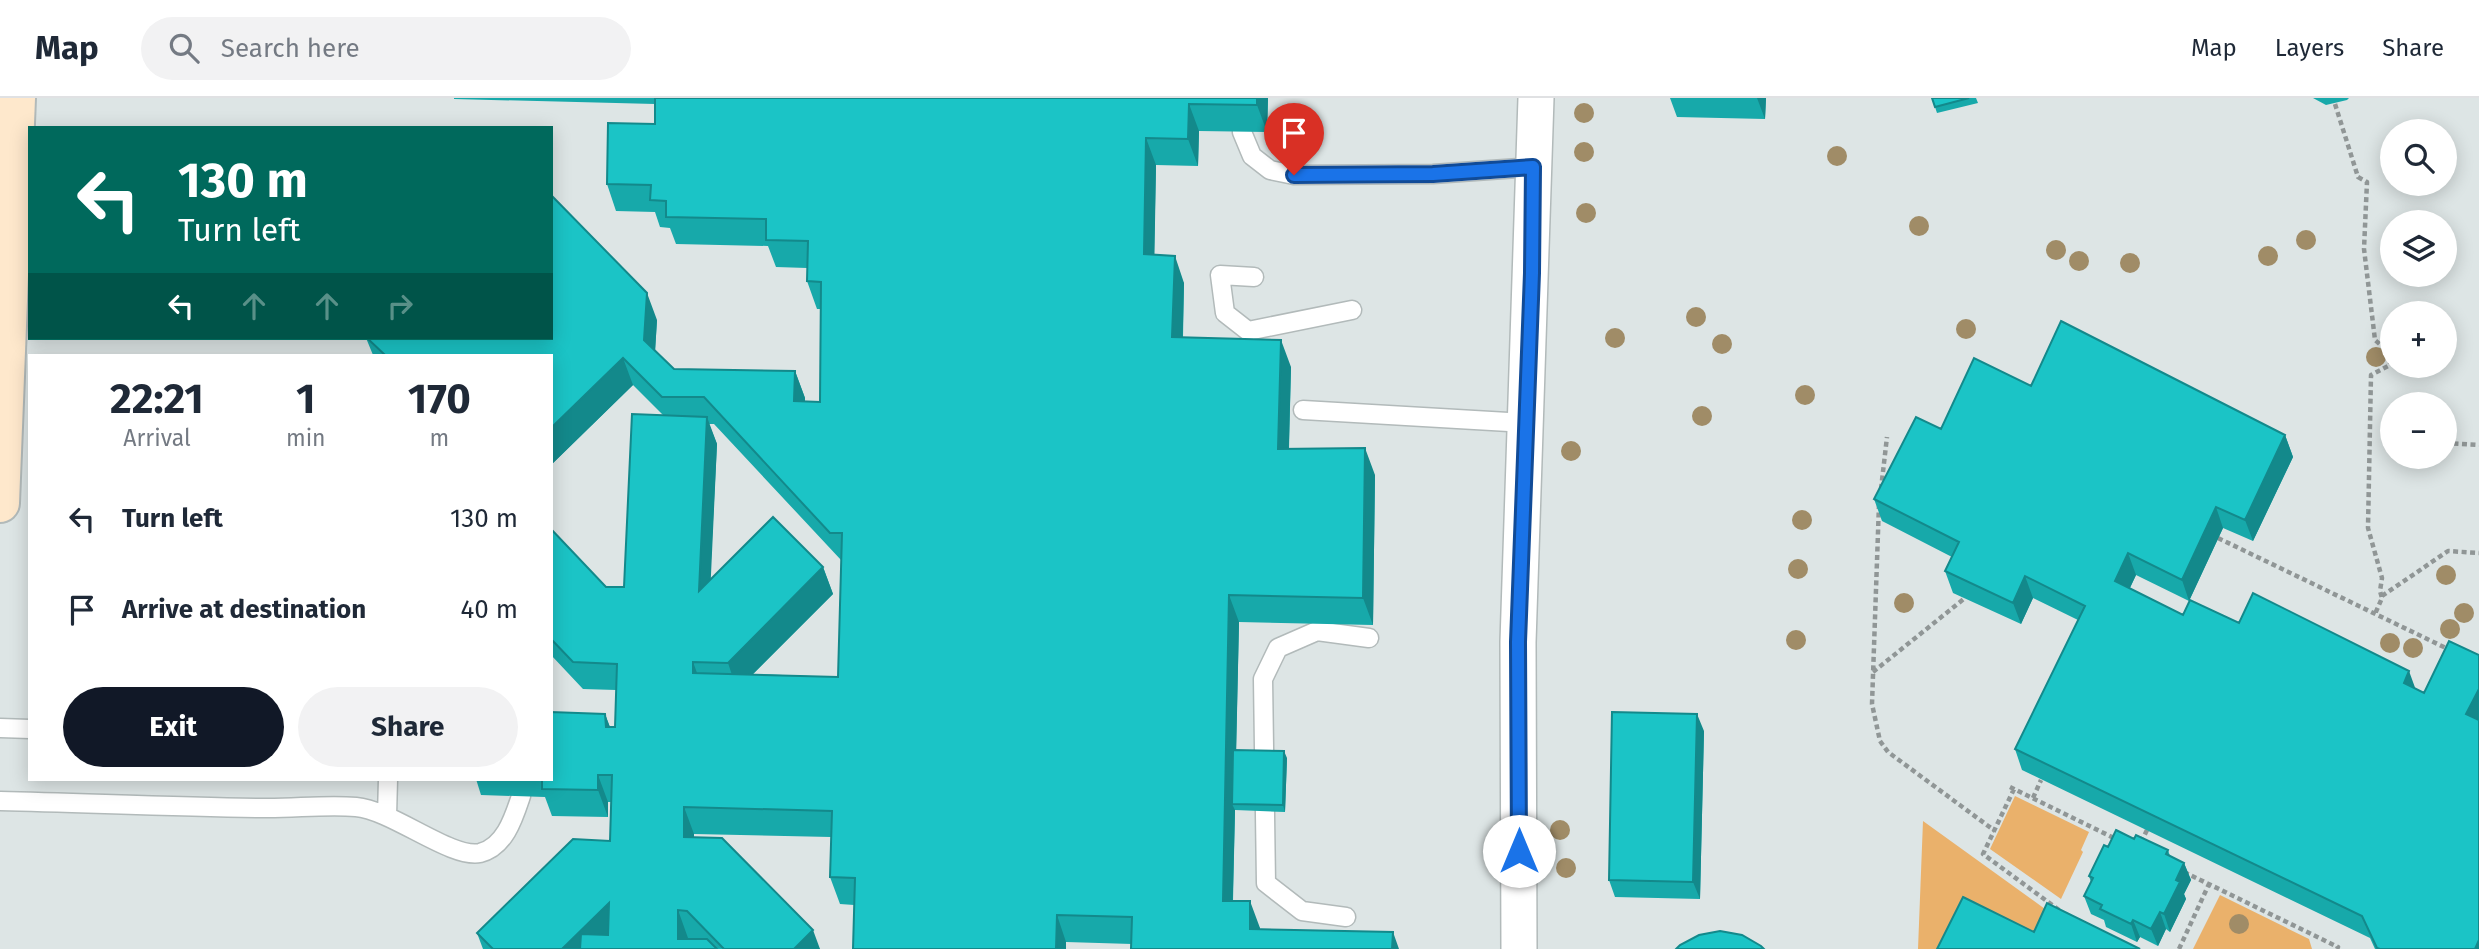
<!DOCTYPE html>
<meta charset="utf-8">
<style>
body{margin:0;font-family:"Fira Sans",sans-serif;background:#f2f2f3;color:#1f2937;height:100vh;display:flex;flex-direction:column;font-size:26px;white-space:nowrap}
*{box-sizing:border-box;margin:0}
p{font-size:23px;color:#747a83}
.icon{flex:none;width:38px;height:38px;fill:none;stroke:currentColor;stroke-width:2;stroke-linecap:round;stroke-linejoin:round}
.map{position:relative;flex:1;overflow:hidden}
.side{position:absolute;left:28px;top:256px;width:525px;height:427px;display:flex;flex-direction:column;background:#fff;border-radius:0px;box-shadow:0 4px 18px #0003}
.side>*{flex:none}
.top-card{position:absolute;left:28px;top:28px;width:525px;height:214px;border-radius:0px;box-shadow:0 4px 18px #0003;background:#00695c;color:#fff;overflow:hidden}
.buttons{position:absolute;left:2380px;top:21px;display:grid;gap:14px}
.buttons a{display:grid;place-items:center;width:77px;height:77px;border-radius:50%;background:#fff;box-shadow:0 4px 18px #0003;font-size:35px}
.pin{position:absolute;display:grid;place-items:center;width:60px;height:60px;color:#fff;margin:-72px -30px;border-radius:50% 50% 50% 0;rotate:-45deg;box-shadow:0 0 7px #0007}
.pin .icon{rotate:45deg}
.me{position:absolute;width:77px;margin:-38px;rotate:0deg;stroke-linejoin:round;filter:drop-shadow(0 0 5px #0008)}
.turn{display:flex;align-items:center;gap:24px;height:147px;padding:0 35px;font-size:32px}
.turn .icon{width:91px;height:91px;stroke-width:2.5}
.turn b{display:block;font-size:49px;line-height:60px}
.lanes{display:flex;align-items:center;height:66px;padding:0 35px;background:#0003;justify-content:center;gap:35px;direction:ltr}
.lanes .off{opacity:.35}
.eta{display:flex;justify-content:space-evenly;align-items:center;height:119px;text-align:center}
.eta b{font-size:42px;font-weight:700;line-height:49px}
.action{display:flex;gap:14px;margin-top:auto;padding:14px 35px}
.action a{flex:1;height:80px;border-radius:42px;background:#111827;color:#fff;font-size:28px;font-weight:700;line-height:80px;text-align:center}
.action a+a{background:#f2f2f3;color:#1f2937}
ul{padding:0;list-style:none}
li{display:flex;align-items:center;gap:21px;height:91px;padding:0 35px}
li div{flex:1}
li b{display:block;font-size:26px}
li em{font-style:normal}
header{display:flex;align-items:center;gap:42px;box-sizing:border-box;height:98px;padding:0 35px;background:#fff;border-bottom:2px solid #e0e1e3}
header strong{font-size:33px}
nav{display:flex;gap:38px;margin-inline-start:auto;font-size:24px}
.search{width:490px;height:63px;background:#f2f2f3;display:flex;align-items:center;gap:18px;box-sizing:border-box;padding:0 24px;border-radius:38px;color:#747a83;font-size:26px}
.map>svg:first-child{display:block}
</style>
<header>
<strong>Map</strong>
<div class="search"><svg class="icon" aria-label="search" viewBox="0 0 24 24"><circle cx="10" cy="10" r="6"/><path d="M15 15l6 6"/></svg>Search here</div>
<nav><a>Map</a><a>Layers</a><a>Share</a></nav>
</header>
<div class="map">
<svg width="2479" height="851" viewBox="0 0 2479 851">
<rect width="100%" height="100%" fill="#dde5e5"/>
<path fill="#eab16b" d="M2015,698L2089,734L2081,752L2083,754L2061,801L1990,751Z
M1923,723L2045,811L2033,835L1960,851H1918Z
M2220,797L2309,841L2312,851H2193Z"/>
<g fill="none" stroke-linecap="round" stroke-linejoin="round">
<defs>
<path id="lane" d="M1242,34L1252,58L1270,72L1294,77L1433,76L1533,69
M1254,179L1220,177L1225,215L1248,233L1352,212
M1303,312L1526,325
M0,630L30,631
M0,703C87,705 174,709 260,710C292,711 325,706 356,709C392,712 451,761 480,755C505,749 514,719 521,698
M387,718L388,681
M1346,819L1302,813L1266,785L1263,581L1278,550L1317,533L1369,540"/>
<path id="street" d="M1519,851L1518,544L1536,0"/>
<path id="secondary" d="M0,405L16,0"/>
</defs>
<use href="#lane" stroke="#b2baba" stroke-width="21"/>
<use href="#street" stroke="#b2baba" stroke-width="38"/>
<use href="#secondary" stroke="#b2baba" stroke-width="42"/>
<path stroke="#909696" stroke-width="4.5" stroke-dasharray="5 3.5" stroke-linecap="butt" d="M2335,6L2358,79L2367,84L2364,151L2375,242L2391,256L2390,267L2371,277L2368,430L2382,480L2380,493L2382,500L2375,516
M2445,345L2479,347
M1881,391L1887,339
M1879,406L1872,606L1880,643L1888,654L1995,733
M2218,440L2450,552
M2382,498L2448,453L2479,455
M1873,574L1965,500
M2010,689L2116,741
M2014,691L1983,756L2059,812
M2033,700L2041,682
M2141,744L2147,732
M2184,774L2338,849L2337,851
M2179,851L2209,786"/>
<use href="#lane" stroke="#fff" stroke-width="18"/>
<use href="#street" stroke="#fff" stroke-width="35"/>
<use href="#secondary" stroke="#fee8cc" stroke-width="38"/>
</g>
<g fill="#a08c67">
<circle cx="1584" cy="15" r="10"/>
<circle cx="1584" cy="54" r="10"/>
<circle cx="1837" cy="58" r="10"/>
<circle cx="1586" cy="115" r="10"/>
<circle cx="1919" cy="128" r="10"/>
<circle cx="2306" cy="142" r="10"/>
<circle cx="2056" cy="152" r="10"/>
<circle cx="2268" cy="158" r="10"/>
<circle cx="2079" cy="163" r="10"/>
<circle cx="2130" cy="165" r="10"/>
<circle cx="1696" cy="219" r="10"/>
<circle cx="1966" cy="231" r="10"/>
<circle cx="1615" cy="240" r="10"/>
<circle cx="1722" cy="246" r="10"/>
<circle cx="2376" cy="259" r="10"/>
<circle cx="1805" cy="297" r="10"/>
<circle cx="1702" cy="318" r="10"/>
<circle cx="1571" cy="353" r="10"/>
<circle cx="1802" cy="422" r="10"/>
<circle cx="1798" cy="471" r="10"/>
<circle cx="2446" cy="477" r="10"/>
<circle cx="1904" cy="505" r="10"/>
<circle cx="2464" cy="515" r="10"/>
<circle cx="2450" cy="531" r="10"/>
<circle cx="1796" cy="542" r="10"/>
<circle cx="2390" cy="545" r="10"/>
<circle cx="2413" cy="550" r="10"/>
<circle cx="1560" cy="732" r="10"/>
<circle cx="1566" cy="770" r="10"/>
<circle cx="2239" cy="826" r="10"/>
</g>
<path fill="#17a9aa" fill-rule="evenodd" d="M454,0H1268L1267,34L1199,33L1198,68L1156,67L1154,157L1184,185L1183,239L1291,269L1289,351L1375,377L1373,527L1239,524L1236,652L1287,660L1285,714L1235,712L1233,803L1260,830V832L1132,846L1066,844V851H853L854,807L840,806L830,779L831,739L694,736V739L820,851H483L477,835L610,743L611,704H608V719L552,718L545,699L481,697L476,681H551L605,616L610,629H615L616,592L583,591L551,557V431L606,489H624L663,317L633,287L551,367V257H373L366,240H551L657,222L655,253L674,271L795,273L805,300V303L820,304L821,211H817L807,183V170L776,169L768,148L676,146L670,130L660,129L655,114L616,113L607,86L655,26V6L454,1ZM709,326H714L841,462L838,579L753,576L833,496L823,469L710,482L717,346Z
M1670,0H1766L1765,21L1677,19Z
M1932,0H1976L1978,5L1937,15Z
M2313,0H2349L2347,2L2326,7Z
M2031,288L2285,337L2293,359L2253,443L2223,430L2189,503L2136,477L2130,490L2479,851H2375L2370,840L2022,672L2015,651L2078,522L2033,500L2021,526L1953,495L1945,473L1952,459L1882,423L1874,401L1941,331Z
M1704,633L1700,801L1615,799L1609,782Z
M2134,741L2168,752L2170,758L2184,765L2191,782L2184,796L2186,801L2170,834L2166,831L2158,848L2140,839L2137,844L2106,829L2104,822L2091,816L2084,798L2091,784L2089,778L2108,749Z"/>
<path fill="#13898b" d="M1257,0H1268L1267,34L1257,7Z
M1757,0H1766L1765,21Z
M1189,6L1199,33L1198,68L1188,41Z
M1146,40L1156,67L1154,183L1144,156Z
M1175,158L1184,185L1182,266L1172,239Z
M647,195L657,222L654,270L644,242Z
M1281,242L1291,269L1288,378L1278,351Z
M623,260L633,287L551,367V330Z
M795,273L805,300L804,330L794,303Z
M707,319L717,346L709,520L699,493Z
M2285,337L2293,359L2253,443L2245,422Z
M1365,350L1375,377L1373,527L1363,500Z
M2216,409L2223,430L2189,503L2182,482Z
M2128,455L2136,477L2123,504L2115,483Z
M823,469L833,496L737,592L728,565Z
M2025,478L2033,500L2021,526L2013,505Z
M1229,497L1239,524L1235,706H1232L1235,712L1232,830L1223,803Z
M693,564L703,591L693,575Z
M2409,573L2417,595L2404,585Z
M2479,591V628L2466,616Z
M605,616L615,643L606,629Z
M1697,616L1704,633L1700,801L1693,784Z
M1284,653L1287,660L1285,714L1283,707Z
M598,677L608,704V719L598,692Z
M684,709L694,736V766L684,739Z
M2184,765L2191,782L2184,796L2186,801L2170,834L2164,816L2176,782Z
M1250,803L1260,830V851L1250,831Z
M609,805L619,832L600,851H562Z
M678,812L688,840V851L678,841Z
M2160,814L2166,831L2158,848L2151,831Z
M1057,817L1066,844V851H1056Z
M2133,822L2140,839L2137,844L2131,826Z
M813,832L820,851H794Z
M1393,834L1399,851H1392Z
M2479,842V851H2475Z"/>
<path fill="#1bc4c6" stroke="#13898b" stroke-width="2" d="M655,0H1257V7L1189,6L1188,41L1146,40L1144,156L1175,158L1172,239L1281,242L1278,351L1365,350L1363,500L1229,497L1223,803H1250V831L1393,834L1392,851H1131L1132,819L1057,817L1056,851H853L855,780L830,779L832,713L684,709V739L722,740L813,832L794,851H724L687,813L678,812V841H707L717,851H580L581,836L608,837L609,805L562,851H493L477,835L573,741L610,743L612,677H598V692L542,691V681H551V614L605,616L606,629H615L617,566L573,564L551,541V431L606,489H624L632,316L707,319L699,493L773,419L823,469L728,565L693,564V575L838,579L842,435H830L704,299H662L623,260L551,330V257H385L367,240H551V97L647,195L644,242L674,271L795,273L794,303L820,304L821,184L807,183L808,143L766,142V121L666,119V103L650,102L651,87L607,86L608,25L655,26Z
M1932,0H1969L1935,9Z
M2061,223L2285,337L2245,422L2216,409L2182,482L2128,455L2115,483L2183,517L2190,502L2239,525L2253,495L2409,573L2404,585L2424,595L2449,543L2479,557V591L2466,616L2479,622V842L2475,851H2380L2377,850L2362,818L2015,651L2085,508L2025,478L2013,505L1945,473L1959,444L1874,401L1916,319L1941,331L1974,260L2031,288Z
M1612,614L1697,616L1693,784L1609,782Z
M1233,652L1284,653L1283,707L1232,706Z
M2116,732L2134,741L2136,737L2168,752L2166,756L2184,765L2176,782L2180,784L2164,816L2160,814L2151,831L2133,822L2131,826L2100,811L2102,807L2084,798L2093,780L2089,778L2104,747L2108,749Z
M1963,799L2034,834L2047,805L2140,851H1937Z
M1720,833L1742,837L1761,848L1764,851H1676L1680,847L1699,837Z"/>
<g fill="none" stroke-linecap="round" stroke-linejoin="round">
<defs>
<path id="route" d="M1294,77L1433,76L1533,69L1532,175L1518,544L1519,753"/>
</defs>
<use href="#route" stroke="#114b97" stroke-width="18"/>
<use href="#route" stroke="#1a73e8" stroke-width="12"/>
</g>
</svg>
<div class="buttons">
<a><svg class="icon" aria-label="search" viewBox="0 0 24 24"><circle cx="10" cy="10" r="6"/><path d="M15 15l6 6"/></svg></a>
<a><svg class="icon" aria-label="layers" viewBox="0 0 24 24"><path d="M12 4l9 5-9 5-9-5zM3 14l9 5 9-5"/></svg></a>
<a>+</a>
<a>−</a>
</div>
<div class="pin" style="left:1294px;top:77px;background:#d93025"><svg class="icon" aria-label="arrive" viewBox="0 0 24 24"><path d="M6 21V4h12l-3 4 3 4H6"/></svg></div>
<svg class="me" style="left:1519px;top:753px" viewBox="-20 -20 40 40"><circle r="19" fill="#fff"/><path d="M0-13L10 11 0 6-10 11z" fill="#1a73e8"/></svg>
<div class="top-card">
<div class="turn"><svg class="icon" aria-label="left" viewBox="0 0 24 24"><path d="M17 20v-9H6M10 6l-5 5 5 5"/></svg><div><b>130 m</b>Turn left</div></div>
<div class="lanes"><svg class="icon" aria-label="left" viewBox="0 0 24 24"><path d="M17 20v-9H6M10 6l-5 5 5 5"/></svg><svg class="icon off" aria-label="ahead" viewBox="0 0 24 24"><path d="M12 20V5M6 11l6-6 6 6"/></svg><svg class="icon off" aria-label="ahead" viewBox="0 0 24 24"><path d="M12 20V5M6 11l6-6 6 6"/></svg><svg class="icon off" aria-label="right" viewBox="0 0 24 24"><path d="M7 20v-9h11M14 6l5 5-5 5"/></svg></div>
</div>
<section class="side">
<div class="eta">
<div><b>22:21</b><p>Arrival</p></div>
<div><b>1</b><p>min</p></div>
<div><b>170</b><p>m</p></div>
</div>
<ul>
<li><svg class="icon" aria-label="left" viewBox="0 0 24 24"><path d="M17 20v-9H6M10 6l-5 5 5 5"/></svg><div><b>Turn left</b></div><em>130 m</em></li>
<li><svg class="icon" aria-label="arrive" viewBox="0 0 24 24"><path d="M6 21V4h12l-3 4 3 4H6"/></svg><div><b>Arrive at destination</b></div><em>40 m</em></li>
</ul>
<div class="action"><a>Exit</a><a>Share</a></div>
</section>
</div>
